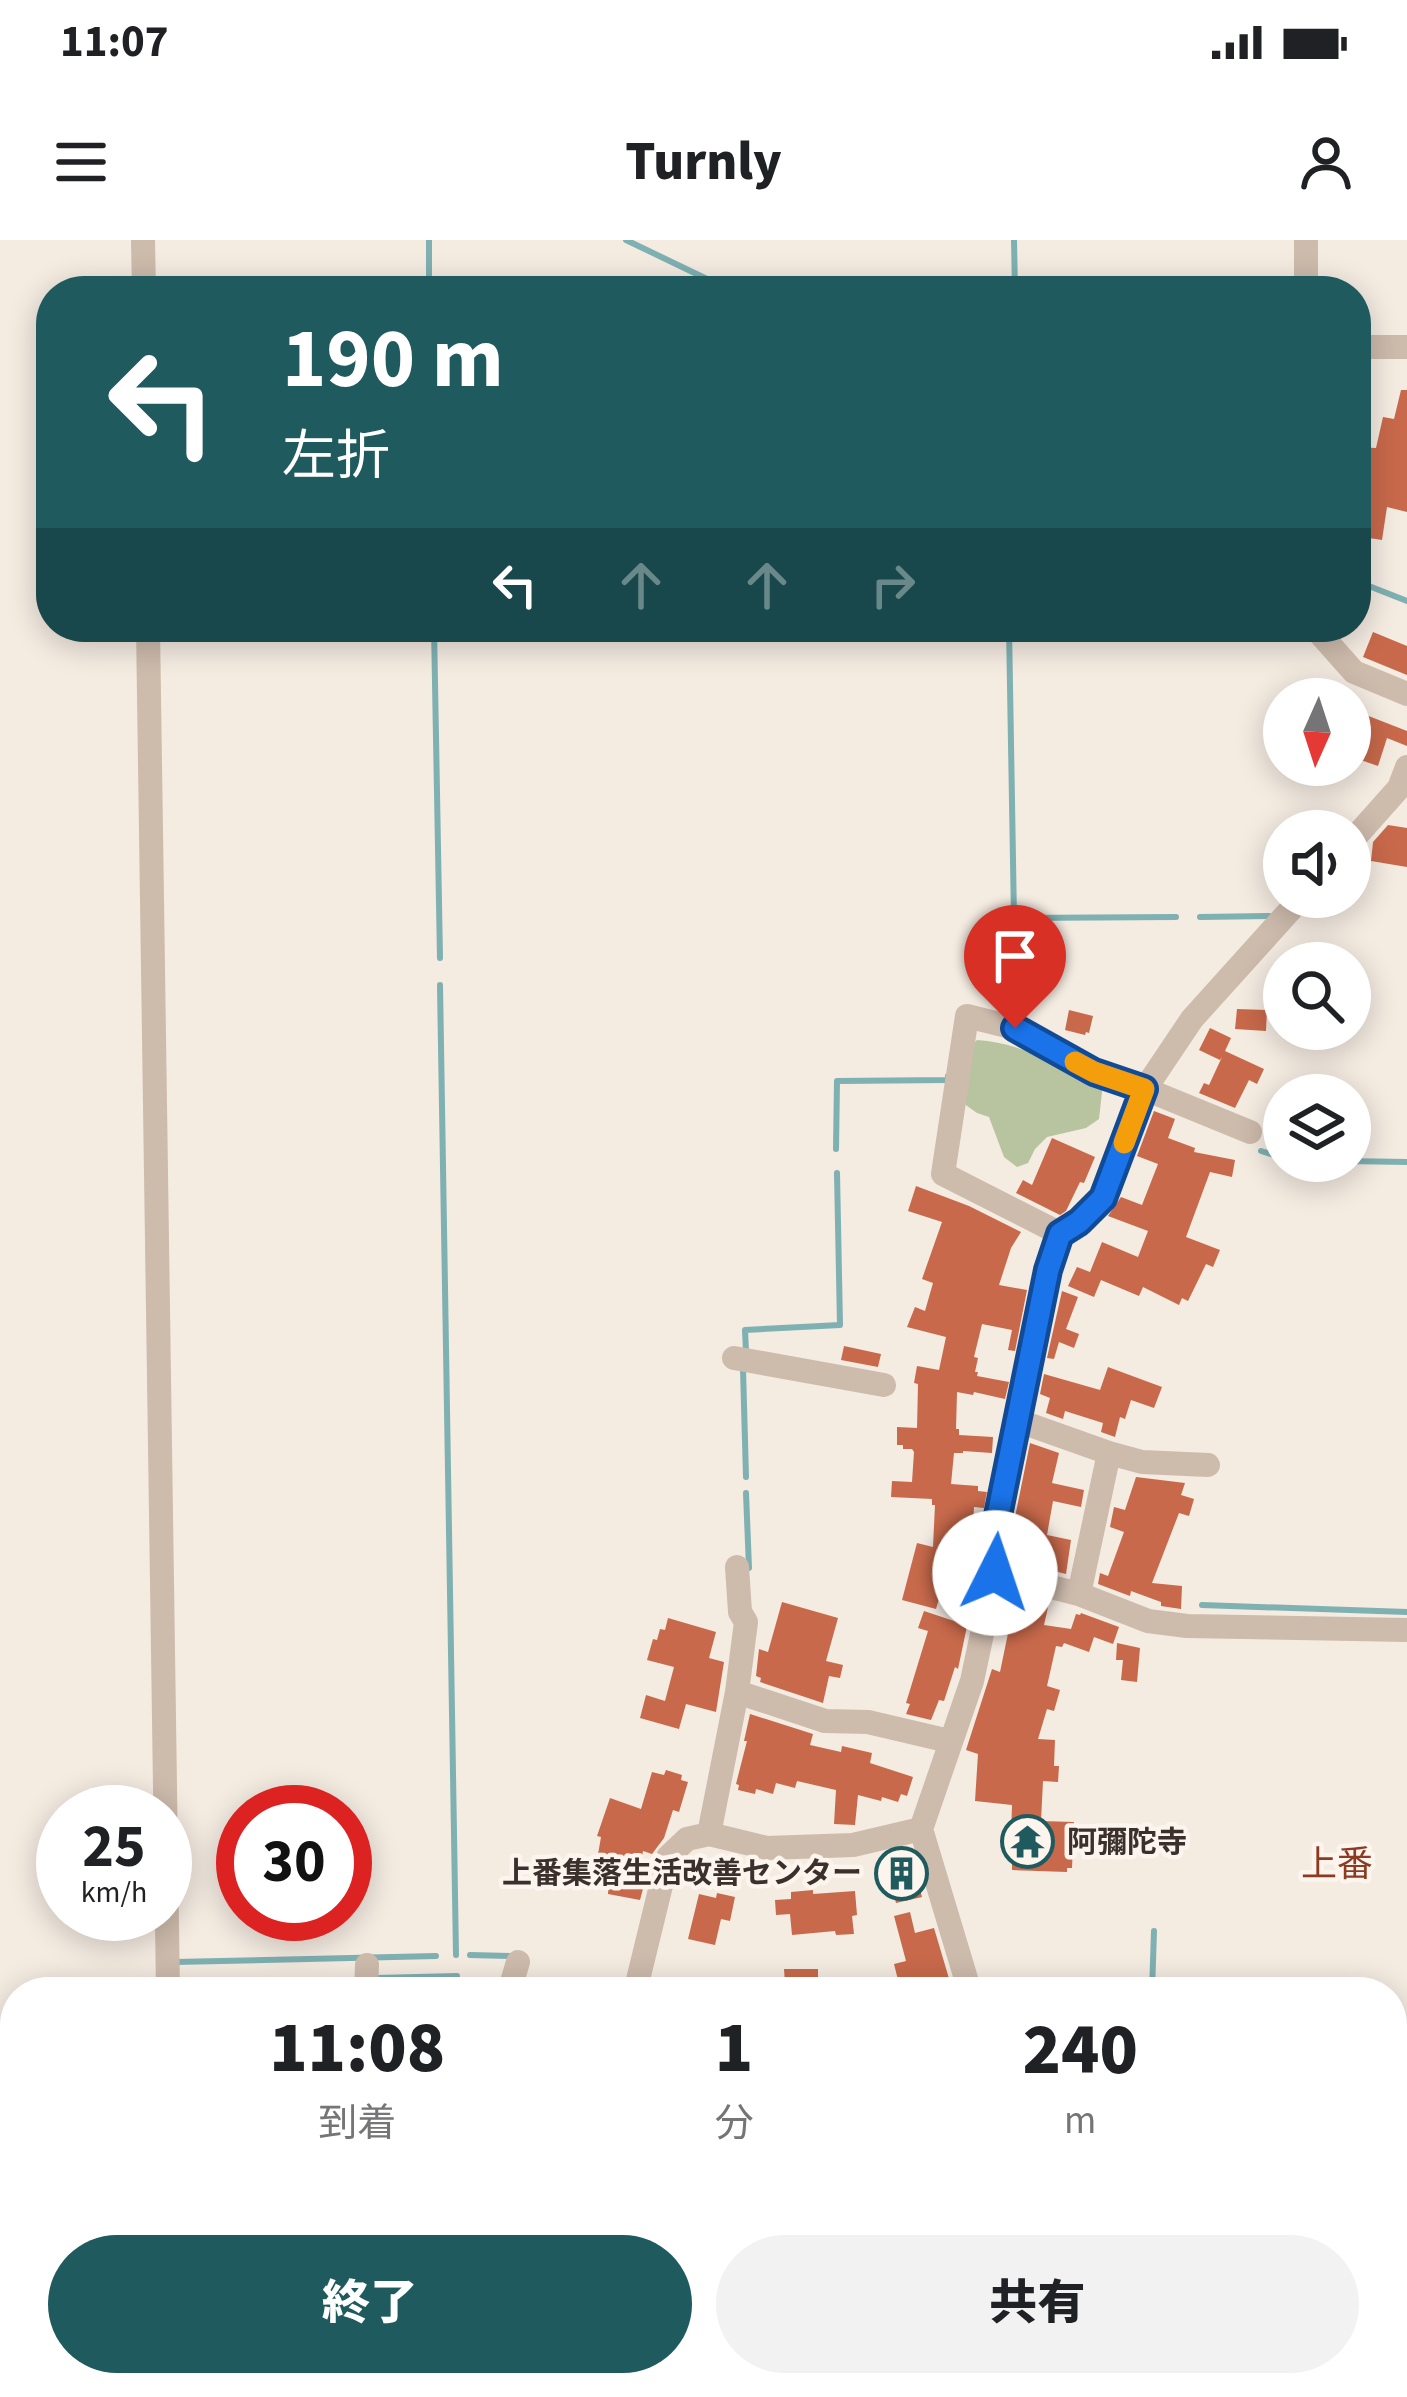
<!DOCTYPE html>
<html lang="ja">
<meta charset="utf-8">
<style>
body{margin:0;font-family:"Source Sans 3","Noto Sans JP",sans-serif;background:#f2f2f2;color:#202124;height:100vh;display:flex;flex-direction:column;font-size:45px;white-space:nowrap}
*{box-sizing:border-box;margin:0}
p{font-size:39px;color:#757577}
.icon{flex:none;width:66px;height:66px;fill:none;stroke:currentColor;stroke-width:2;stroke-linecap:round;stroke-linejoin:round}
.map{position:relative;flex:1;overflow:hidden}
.details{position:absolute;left:0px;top:1737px;width:1407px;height:420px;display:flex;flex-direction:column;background:#fff;border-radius:48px 48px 0 0;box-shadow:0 6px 30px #0003}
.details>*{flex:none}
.top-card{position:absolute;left:36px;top:36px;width:1335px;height:366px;border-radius:48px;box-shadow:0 6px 30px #0003;background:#1f5a5e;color:#fff;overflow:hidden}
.needle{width:78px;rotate:183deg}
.tools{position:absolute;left:1263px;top:438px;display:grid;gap:24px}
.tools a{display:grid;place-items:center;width:108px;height:108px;border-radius:50%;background:#fff;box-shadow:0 6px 30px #0003;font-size:60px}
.speed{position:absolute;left:36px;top:1545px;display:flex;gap:24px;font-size:60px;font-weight:700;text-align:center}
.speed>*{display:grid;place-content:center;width:156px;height:156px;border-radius:50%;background:#fff;box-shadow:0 6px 30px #0003;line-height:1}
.speed small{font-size:30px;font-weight:400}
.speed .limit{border:18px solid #d22;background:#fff;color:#111}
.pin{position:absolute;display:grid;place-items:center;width:102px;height:102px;color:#fff;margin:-123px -51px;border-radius:50% 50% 50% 0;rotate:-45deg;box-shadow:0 0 12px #0007}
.pin .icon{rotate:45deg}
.me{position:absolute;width:132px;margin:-66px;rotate:4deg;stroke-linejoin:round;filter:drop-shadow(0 0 9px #0008)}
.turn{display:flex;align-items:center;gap:42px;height:252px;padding:0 48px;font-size:54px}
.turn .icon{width:156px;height:156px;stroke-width:2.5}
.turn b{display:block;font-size:84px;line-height:102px}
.lanes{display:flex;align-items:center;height:114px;padding:0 48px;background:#0003;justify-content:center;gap:60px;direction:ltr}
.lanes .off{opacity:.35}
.eta{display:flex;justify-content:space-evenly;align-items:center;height:204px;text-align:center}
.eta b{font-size:72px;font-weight:800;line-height:84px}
.button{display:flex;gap:24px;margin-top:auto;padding:24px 48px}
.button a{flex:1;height:138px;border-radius:72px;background:#1f5a5e;color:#fff;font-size:48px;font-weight:800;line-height:138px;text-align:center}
.button a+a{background:#f2f2f2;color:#202124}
.status{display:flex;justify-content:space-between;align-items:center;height:84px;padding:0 60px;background:#fff;direction:ltr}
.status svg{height:33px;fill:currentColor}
header{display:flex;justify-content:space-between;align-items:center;height:156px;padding:0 48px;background:#fff;font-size:54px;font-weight:800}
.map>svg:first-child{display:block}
</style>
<div class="status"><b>11:07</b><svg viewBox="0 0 49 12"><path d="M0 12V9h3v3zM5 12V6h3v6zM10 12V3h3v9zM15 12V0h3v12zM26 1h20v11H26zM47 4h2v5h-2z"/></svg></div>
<header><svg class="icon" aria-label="menu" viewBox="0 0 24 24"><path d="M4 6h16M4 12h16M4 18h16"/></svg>Turnly<svg class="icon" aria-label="person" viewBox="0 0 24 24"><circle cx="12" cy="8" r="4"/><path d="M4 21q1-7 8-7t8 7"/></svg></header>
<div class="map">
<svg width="1407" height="2157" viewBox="0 0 1407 2157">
<rect width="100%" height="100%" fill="#f4ebe1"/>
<path fill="#b8c4a0" d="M977,800C1017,802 1055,824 1093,837L1103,843L1099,879L1086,888L1047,897L1035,909L1028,923L1017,927L1004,917L989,877L977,873L963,863L970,807Z"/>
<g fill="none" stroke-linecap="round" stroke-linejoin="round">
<path stroke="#7fb0b2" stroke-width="6" d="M429,0V51
M626,0L732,51
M1014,0L1015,51
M1356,341L1407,361
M434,387L440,718
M1009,387L1014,678L1176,677
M1200,677L1269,676
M440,745L456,1715
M1011,776L1013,699
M836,909L837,841L948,840V836
M1261,911L1284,918
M1345,921L1407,922
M746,1112L745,1090L840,1085L837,933
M743,1129L746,1237
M746,1253L749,1328
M1202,1365L1407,1372
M470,1715L510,1716
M175,1722L436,1716
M376,1738L457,1736
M1152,1752L1154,1691
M1392,1930L1407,1931
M654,2157L707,2142"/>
</g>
<path fill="#c8694b" d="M1401,150H1407V272L1387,267L1382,300L1356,296V279L1367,223L1356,222V207L1376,208L1383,177L1394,179Z
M1373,392L1407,406V435L1363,417Z
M1366,475L1407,491V506L1387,498L1378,526L1352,517Z
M1388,585L1407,588V627L1371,621L1373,602Z
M1237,769L1267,770L1266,791L1235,789Z
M1069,770L1093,776L1089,793L1086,792L1085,795L1065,790Z
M1210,788L1231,798L1225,811L1264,829L1257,844L1249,840L1235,868L1199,853L1204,843L1209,845L1222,817L1220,820L1199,810Z
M1154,871L1175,879L1168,898L1195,908L1194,912L1235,920L1232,937L1210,932L1186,997L1220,1010L1213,1027L1206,1024L1188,1061L1182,1058L1179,1065L1143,1047L1139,1056L1101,1040L1094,1057L1068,1046L1077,1027L1090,1032L1102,1002L1138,1017L1148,991L1108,976L1121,957L1142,965L1158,924L1137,916Z
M1052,898L1095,917L1084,943L1080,942L1066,971L1060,975L1016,953L1023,940L1032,945Z
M916,946L969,966L1021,992L1011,1008L999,1045L1027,1050L1015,1111L1008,1110L1012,1090L982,1084L974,1117L978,1118L975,1132H978L977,1136L1009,1142L1005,1159L974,1152L973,1155L957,1152L956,1189H959V1195L993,1197L992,1213L963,1211V1213H954L951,1244L978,1246V1251L987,1252L984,1268L974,1267L972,1307H979V1328L949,1325L936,1369L902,1360L917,1303L933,1307L935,1265H932V1259L891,1257L892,1241L912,1242L914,1212L912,1209H903V1205H897V1187L917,1188L918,1144L914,1143L917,1126L939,1130L946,1097L907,1087L915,1067L925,1071L933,1043L922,1039L942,982L908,971Z
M1062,1051L1078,1057L1066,1089L1079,1094L1074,1108L1059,1102L1054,1119L1047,1118Z
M844,1106L881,1114L878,1127L841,1120Z
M1108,1127L1162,1147L1154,1168L1131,1160L1125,1179L1120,1177L1115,1197L1101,1192L1103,1183L1065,1171L1063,1179L1046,1173L1050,1158L1040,1154L1044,1134L1100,1150Z
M1030,1203L1059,1213L1052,1243L1084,1250L1081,1267L1053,1261L1047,1295L1071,1300L1066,1334L1050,1330L1052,1324L1024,1317L1023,1323L1012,1320V1292Z
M1136,1237L1185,1243L1181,1255L1194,1259L1189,1276L1179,1273L1152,1343L1182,1346L1181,1369L1161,1366V1362L1131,1351L1130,1356L1098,1344L1100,1333L1108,1336L1124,1292L1110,1287L1114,1267L1125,1270Z
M1008,1353L1049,1363L1044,1385L1071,1389L1076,1374L1080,1375L1081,1373L1119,1387L1113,1404L1094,1397L1089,1412L1064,1403L1062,1407L1056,1406L1047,1446L1060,1450L1054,1471L1047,1469L1038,1499L1055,1500L1054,1526H1059L1058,1542L1043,1541L1041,1581L1074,1582L1072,1628H1067V1632L1012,1630V1616H1004L1005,1595H1011L1012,1565L975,1561L978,1514L966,1510L992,1429L1000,1432L1012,1374L1004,1372Z
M782,1362L838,1378L826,1421L843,1425L840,1438L829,1436L823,1463L760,1442L761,1438L756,1436L759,1409L768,1412Z
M964,1370L970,1372L958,1429L955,1427L944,1461L939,1460L931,1480L906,1474L910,1464L906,1463L928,1391L918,1388L924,1371L960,1383Z
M668,1378L716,1392L709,1418L724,1422L716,1472L686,1464L679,1489L640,1478L646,1455L665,1461L674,1427L647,1420L653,1399L657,1400L660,1389L665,1390Z
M1117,1403L1140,1408L1137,1442L1121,1440L1123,1420H1116Z
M750,1474L813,1494L810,1505L841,1512L842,1506L872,1513L870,1523L913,1537L907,1556L901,1554L898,1562L882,1557L881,1561L858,1555L855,1585L834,1584L836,1550L797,1541L795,1548L776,1543L773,1554L756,1549L755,1554L738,1550L739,1545L736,1544L747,1501H744Z
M666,1530L682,1535L681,1540L688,1542L679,1572L673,1570L664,1598L652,1614L643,1611L637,1643L644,1645L640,1660L608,1654L609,1634L595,1632L601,1597L597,1596L610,1558L641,1569L652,1532L664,1535Z
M909,1609L922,1657L896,1663L886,1622L896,1620L895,1612Z
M813,1650V1654L855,1651L857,1675L852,1676L854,1694L836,1695L835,1691L792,1695L790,1674L776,1675L775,1660L791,1659V1652Z
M717,1653L735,1657L730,1681L721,1679L715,1705L688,1699L699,1654L716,1658Z
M910,1672L915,1693L934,1688L953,1752H901L894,1724L906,1721L894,1676Z
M784,1729H818V1744H785Z
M287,2142H318L323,2157H267L276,2146Z"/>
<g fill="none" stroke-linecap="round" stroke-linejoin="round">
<path stroke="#cdbbac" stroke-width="24" d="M143,0L144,51
M1306,0V51
M1356,107H1407
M148,387L168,1752
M1314,387L1354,432L1407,454
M1350,603L1399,548L1407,527
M1061,994L943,934L967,776L1015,788L1093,832L1145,849L1250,892
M734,1118L884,1145
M1019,1181L1109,1213L1079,1354
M1109,1213L1142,1222L1208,1225
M995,1333L1079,1354L1148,1381L1187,1386L1407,1390
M737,1452L825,1481L868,1482L949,1501
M709,1594L737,1452L746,1382L740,1372L737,1327
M366,1752L367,1725
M509,1752L518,1722
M635,1752L668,1617L687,1599L709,1594L767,1608L853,1605L921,1589
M970,1752L921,1589L972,1441L995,1333L996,1290L1048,1030L1061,994L1079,982L1103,958L1145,849L1192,779L1302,657
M206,2142L208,2157
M429,2142L432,2157
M1079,2142L1083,2157
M123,2157L124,2142
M229,2157L260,2142"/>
<path stroke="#7d675c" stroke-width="30" d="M1381,2157L1407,2131"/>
</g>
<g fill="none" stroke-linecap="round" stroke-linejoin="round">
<defs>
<path id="route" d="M995,1333V1290L1048,1030L1060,994L1079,982L1103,958L1144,849L1094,832L1015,788"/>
</defs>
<use href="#route" stroke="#114b97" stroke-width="30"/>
<use href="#route" stroke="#1a73e8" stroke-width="21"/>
<path stroke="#f59e0b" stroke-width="21" d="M1075,822L1094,832L1144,849L1124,903"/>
</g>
<defs>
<symbol id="temple-ring" viewBox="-11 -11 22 22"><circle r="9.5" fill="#fbf5ee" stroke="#1f5a5e" stroke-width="1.5"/><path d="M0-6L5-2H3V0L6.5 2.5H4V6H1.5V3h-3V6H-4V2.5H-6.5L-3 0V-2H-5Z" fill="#1f5a5e"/></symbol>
<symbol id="building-ring" viewBox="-11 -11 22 22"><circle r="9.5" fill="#fbf5ee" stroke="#1f5a5e" stroke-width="1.5"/><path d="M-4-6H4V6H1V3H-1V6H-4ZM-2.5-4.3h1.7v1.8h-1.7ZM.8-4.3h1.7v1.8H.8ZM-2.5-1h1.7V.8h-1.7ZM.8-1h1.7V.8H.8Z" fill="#1f5a5e"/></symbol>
</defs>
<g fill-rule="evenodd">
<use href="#temple-ring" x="998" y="1572" width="59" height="59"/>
<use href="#building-ring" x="872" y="1604" width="59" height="59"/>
</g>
<g text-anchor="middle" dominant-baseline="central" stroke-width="9" stroke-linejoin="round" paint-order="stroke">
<g font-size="30" font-weight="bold" fill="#3b302b" stroke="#fbf5ee" text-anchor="start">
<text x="1067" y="1602">阿彌陀寺</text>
<text x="862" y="1633" text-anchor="end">上番集落生活改善センター</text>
</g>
<g font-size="36" fill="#8c3b22" stroke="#fbf5ee">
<text x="1337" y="1624">上番</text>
</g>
</g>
</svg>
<div class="tools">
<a><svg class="needle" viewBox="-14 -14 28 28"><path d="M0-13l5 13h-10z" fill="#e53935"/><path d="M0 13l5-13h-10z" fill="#757577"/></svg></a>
<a><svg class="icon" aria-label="sound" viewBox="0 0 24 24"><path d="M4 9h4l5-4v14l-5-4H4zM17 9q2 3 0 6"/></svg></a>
<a><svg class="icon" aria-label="search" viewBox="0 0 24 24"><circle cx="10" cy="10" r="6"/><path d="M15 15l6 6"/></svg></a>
<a><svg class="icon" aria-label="layers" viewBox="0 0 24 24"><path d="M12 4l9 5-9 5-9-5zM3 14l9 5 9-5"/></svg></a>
</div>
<div class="speed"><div>25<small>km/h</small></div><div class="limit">30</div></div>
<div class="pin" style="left:1015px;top:788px;background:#d93025"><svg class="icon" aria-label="arrive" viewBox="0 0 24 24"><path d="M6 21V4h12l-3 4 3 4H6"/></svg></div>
<svg class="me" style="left:995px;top:1333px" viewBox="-20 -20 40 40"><circle r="19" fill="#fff"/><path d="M0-13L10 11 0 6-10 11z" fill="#1a73e8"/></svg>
<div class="top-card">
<div class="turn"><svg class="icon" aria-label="left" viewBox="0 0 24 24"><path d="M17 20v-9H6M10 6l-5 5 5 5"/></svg><div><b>190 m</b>左折</div></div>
<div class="lanes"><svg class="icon" aria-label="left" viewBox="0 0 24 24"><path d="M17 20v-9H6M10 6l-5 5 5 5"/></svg><svg class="icon off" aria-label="ahead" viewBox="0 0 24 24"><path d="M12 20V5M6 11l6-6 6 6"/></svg><svg class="icon off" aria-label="ahead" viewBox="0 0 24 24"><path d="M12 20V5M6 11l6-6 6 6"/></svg><svg class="icon off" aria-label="right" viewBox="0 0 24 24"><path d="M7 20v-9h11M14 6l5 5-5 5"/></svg></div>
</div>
<section class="details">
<div class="eta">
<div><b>11:08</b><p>到着</p></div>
<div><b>1</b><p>分</p></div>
<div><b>240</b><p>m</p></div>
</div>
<div class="button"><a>終了</a><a>共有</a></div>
</section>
</div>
